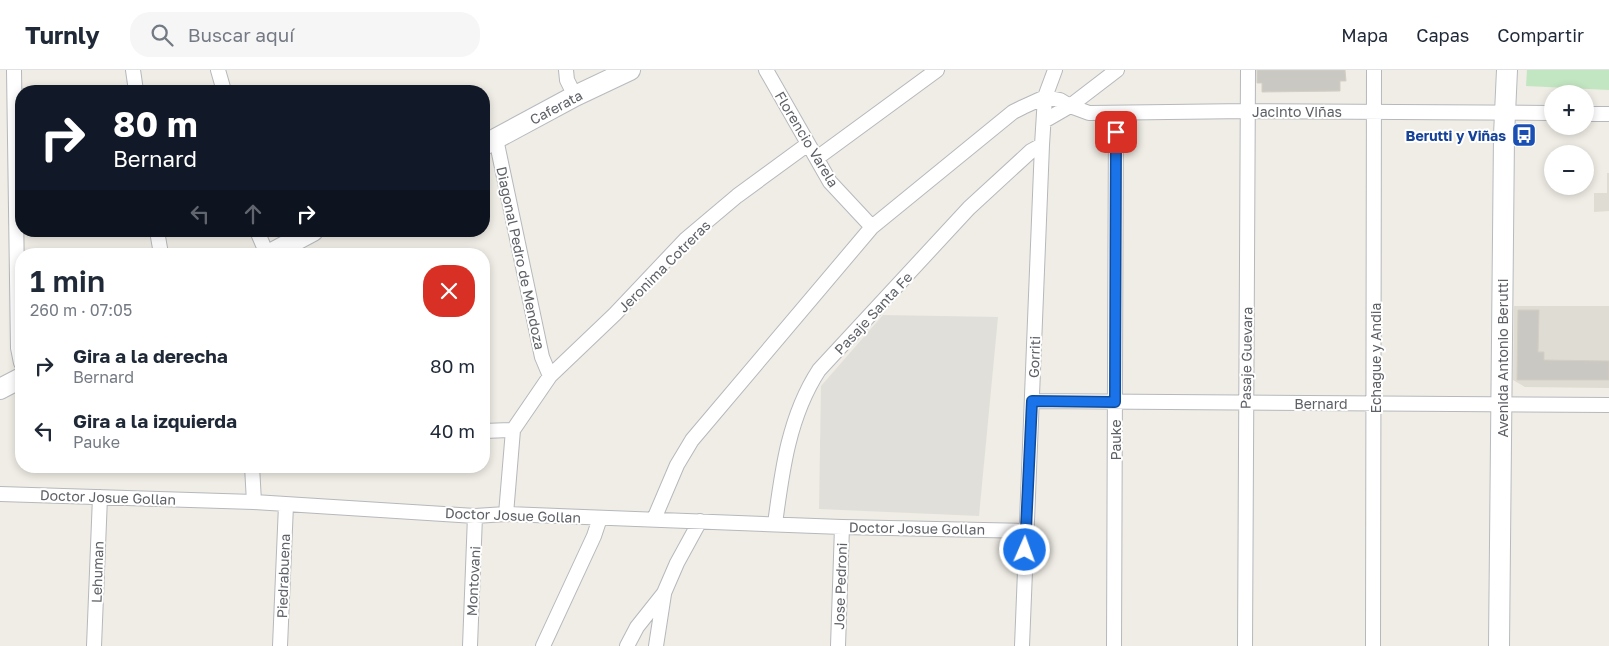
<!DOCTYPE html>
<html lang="es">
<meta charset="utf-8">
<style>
body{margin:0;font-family:"Golos Text",sans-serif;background:#f6f6f7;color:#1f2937;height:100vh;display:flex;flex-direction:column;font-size:19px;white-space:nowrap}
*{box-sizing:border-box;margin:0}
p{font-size:16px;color:#747a83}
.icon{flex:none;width:28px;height:28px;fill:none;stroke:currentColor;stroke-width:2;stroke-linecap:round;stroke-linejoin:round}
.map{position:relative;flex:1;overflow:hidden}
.panel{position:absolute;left:15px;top:178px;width:475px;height:225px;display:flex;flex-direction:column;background:#fff;border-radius:20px;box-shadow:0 2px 8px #0003}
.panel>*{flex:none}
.guide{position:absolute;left:15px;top:15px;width:475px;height:152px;border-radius:20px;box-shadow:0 2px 8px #0003;background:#111827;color:#fff;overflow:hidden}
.fabs{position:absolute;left:1544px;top:15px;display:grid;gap:10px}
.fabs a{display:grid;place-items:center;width:50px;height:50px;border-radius:50%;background:#fff;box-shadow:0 2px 8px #0003;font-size:25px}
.pin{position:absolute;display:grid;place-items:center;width:42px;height:42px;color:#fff;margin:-21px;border-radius:10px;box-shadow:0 2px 8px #0006}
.me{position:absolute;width:55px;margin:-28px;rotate:2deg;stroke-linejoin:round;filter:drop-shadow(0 0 4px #0008)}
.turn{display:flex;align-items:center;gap:18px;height:105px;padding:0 15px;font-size:22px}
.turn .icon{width:65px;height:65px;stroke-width:2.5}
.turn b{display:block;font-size:35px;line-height:42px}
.lanes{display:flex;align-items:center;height:48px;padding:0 15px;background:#0003;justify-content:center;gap:25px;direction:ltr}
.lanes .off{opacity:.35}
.round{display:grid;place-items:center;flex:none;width:52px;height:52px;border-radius:20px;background:#f6f6f7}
.overview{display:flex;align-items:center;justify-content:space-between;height:85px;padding:0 15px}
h1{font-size:30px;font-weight:600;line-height:38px}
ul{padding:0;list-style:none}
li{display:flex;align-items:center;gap:15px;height:65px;padding:0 15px}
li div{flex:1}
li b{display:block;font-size:19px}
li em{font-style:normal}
header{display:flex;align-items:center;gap:30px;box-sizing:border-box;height:70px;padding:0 25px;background:#fff;border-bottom:1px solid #e0e1e3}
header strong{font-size:24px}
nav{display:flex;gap:28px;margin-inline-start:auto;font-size:18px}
.search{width:350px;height:45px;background:#f6f6f7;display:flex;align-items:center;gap:12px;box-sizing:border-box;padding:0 18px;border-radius:20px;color:#747a83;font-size:19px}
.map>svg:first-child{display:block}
</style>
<header>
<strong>Turnly</strong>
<div class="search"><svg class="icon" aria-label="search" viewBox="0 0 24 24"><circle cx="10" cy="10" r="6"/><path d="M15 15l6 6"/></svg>Buscar aquí</div>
<nav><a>Mapa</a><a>Capas</a><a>Compartir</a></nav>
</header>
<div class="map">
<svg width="1609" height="576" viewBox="0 0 1609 576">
<rect width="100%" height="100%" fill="#efede5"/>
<path fill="#e1dfda" d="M883,245L998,247L979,446L819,439L821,316Z"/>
<path fill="#dfdcd3" d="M1607,103H1609V141L1594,142V123H1607Z
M1514,236H1609V318L1525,317L1513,310Z"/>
<path fill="#c3e6c2" d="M1527,0H1609V20L1526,16Z"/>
<path fill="#cac8c2" stroke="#d4cfc4" d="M1257,0H1345L1346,11H1340V21L1262,22V13H1257Z
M1518,240H1539L1538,282H1544V290L1609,291V310H1517Z"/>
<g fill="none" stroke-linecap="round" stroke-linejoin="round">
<defs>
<path id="street" d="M14,0L18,278L21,293
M133,0L136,21
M218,0L224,21
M566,0L567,10L575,26
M766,0L830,112L872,157
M1585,44H1609
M1044,51L1070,36L1117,0
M496,69L542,287L550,306
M817,88L937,0
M157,161L161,184
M257,161L267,184
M1032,331L1609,335
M484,361L513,360
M252,396L254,432
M0,424L254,432L475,446L506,444L842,457L1026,461
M506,444L513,360L550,306L615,244L686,169L737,126L808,74
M654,449L677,395L692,370L872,157L1013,42L1023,37L1045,27L1060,30L1070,36L1089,43L1248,41L1552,43
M775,454C782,400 789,346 819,300L969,138L1031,81L1042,75
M94,576L100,427
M280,576L286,435
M470,576L475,446
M543,576L594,466L600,448
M627,576L637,557L664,523L677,493L700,451
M656,576L664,524
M838,576L842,457
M1022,576L1042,75L1045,27L1055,0
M1114,576L1116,43
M1245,576L1248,0
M1373,576L1374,0"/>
<path id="secondary" d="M484,75L575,26L630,0
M270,184L313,161
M0,319L21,308
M1499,576L1504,65L1507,0"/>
</defs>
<use href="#street" stroke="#b6b8bc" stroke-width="16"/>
<use href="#secondary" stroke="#b7babf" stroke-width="22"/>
<use href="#street" stroke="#fff" stroke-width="14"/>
<use href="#secondary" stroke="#fff" stroke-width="20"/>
</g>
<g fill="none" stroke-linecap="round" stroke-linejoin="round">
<defs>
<path id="route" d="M1025,480L1032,331L1115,332L1116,62"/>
</defs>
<use href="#route" stroke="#114b97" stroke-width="12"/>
<use href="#route" stroke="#1a73e8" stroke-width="9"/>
</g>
<defs>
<symbol id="bus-square" viewBox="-11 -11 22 22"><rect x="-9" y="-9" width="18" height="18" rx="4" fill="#1a4fb4" stroke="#fff"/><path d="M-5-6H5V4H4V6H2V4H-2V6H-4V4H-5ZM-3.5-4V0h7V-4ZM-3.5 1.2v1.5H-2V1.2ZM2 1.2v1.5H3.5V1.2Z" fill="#fff"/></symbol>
</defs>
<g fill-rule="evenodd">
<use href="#bus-square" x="1510" y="51" width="28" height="28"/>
</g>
<g text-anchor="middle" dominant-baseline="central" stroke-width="4" stroke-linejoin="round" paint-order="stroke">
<g font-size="14" fill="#5d6166" stroke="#fff">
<text transform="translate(556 37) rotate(-28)">Caferata</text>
<text x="1297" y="41">Jacinto Viñas</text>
<text transform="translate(807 69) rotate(59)">Florencio Varela</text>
<text transform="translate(521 188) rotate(78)">Diagonal Pedro de Mendoza</text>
<text transform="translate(664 196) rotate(-45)">Jeronima Cotreras</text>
<text transform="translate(873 243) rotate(-47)">Pasaje Santa Fe</text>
<text transform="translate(1034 287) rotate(-88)">Gorriti</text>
<text transform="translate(1246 288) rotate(-89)">Pasaje Guevara</text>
<text transform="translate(1375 288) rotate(-90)">Echague y Andia</text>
<text transform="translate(1502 288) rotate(-90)">Avenida Antonio Berutti</text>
<text x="1321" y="333">Bernard</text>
<text transform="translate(1115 370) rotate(-90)">Pauke</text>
<text transform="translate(108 427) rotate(2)">Doctor Josue Gollan</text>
<text transform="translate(513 445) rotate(2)">Doctor Josue Gollan</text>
<text transform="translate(917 458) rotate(1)">Doctor Josue Gollan</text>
<text transform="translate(97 502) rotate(-88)">Lehuman</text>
<text transform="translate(283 506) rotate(-88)">Piedrabuena</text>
<text transform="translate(473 511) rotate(-87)">Montovani</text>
<text transform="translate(840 516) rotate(-88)">Jose Pedroni</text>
</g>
<g font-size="14" font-weight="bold" fill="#164399" stroke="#fff" text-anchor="end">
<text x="1506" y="65">Berutti y Viñas</text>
</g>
</g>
</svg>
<div class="fabs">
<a>+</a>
<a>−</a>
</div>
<div class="pin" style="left:1116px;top:62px;background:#d93025"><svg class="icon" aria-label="arrive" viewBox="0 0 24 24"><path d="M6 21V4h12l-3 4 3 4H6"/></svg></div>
<svg class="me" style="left:1025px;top:480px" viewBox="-20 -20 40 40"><circle r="17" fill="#1a73e8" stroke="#fff" stroke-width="3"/><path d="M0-11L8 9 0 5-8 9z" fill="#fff"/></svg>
<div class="guide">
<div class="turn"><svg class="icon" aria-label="right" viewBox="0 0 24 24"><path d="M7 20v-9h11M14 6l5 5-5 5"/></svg><div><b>80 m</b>Bernard</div></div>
<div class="lanes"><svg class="icon off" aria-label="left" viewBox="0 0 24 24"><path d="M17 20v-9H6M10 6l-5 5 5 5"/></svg><svg class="icon off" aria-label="ahead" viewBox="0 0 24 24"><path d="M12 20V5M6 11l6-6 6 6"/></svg><svg class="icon" aria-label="right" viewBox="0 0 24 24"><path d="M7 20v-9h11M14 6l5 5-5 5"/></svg></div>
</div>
<section class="panel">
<div class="overview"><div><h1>1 min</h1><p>260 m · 07:05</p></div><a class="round" style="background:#d93025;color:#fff"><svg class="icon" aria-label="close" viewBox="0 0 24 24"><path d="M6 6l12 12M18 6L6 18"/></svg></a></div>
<ul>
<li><svg class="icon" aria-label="right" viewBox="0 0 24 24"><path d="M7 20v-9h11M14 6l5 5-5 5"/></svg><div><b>Gira a la derecha</b><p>Bernard</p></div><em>80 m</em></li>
<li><svg class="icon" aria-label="left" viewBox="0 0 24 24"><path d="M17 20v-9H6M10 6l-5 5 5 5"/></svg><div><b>Gira a la izquierda</b><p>Pauke</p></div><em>40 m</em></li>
</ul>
</section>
</div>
